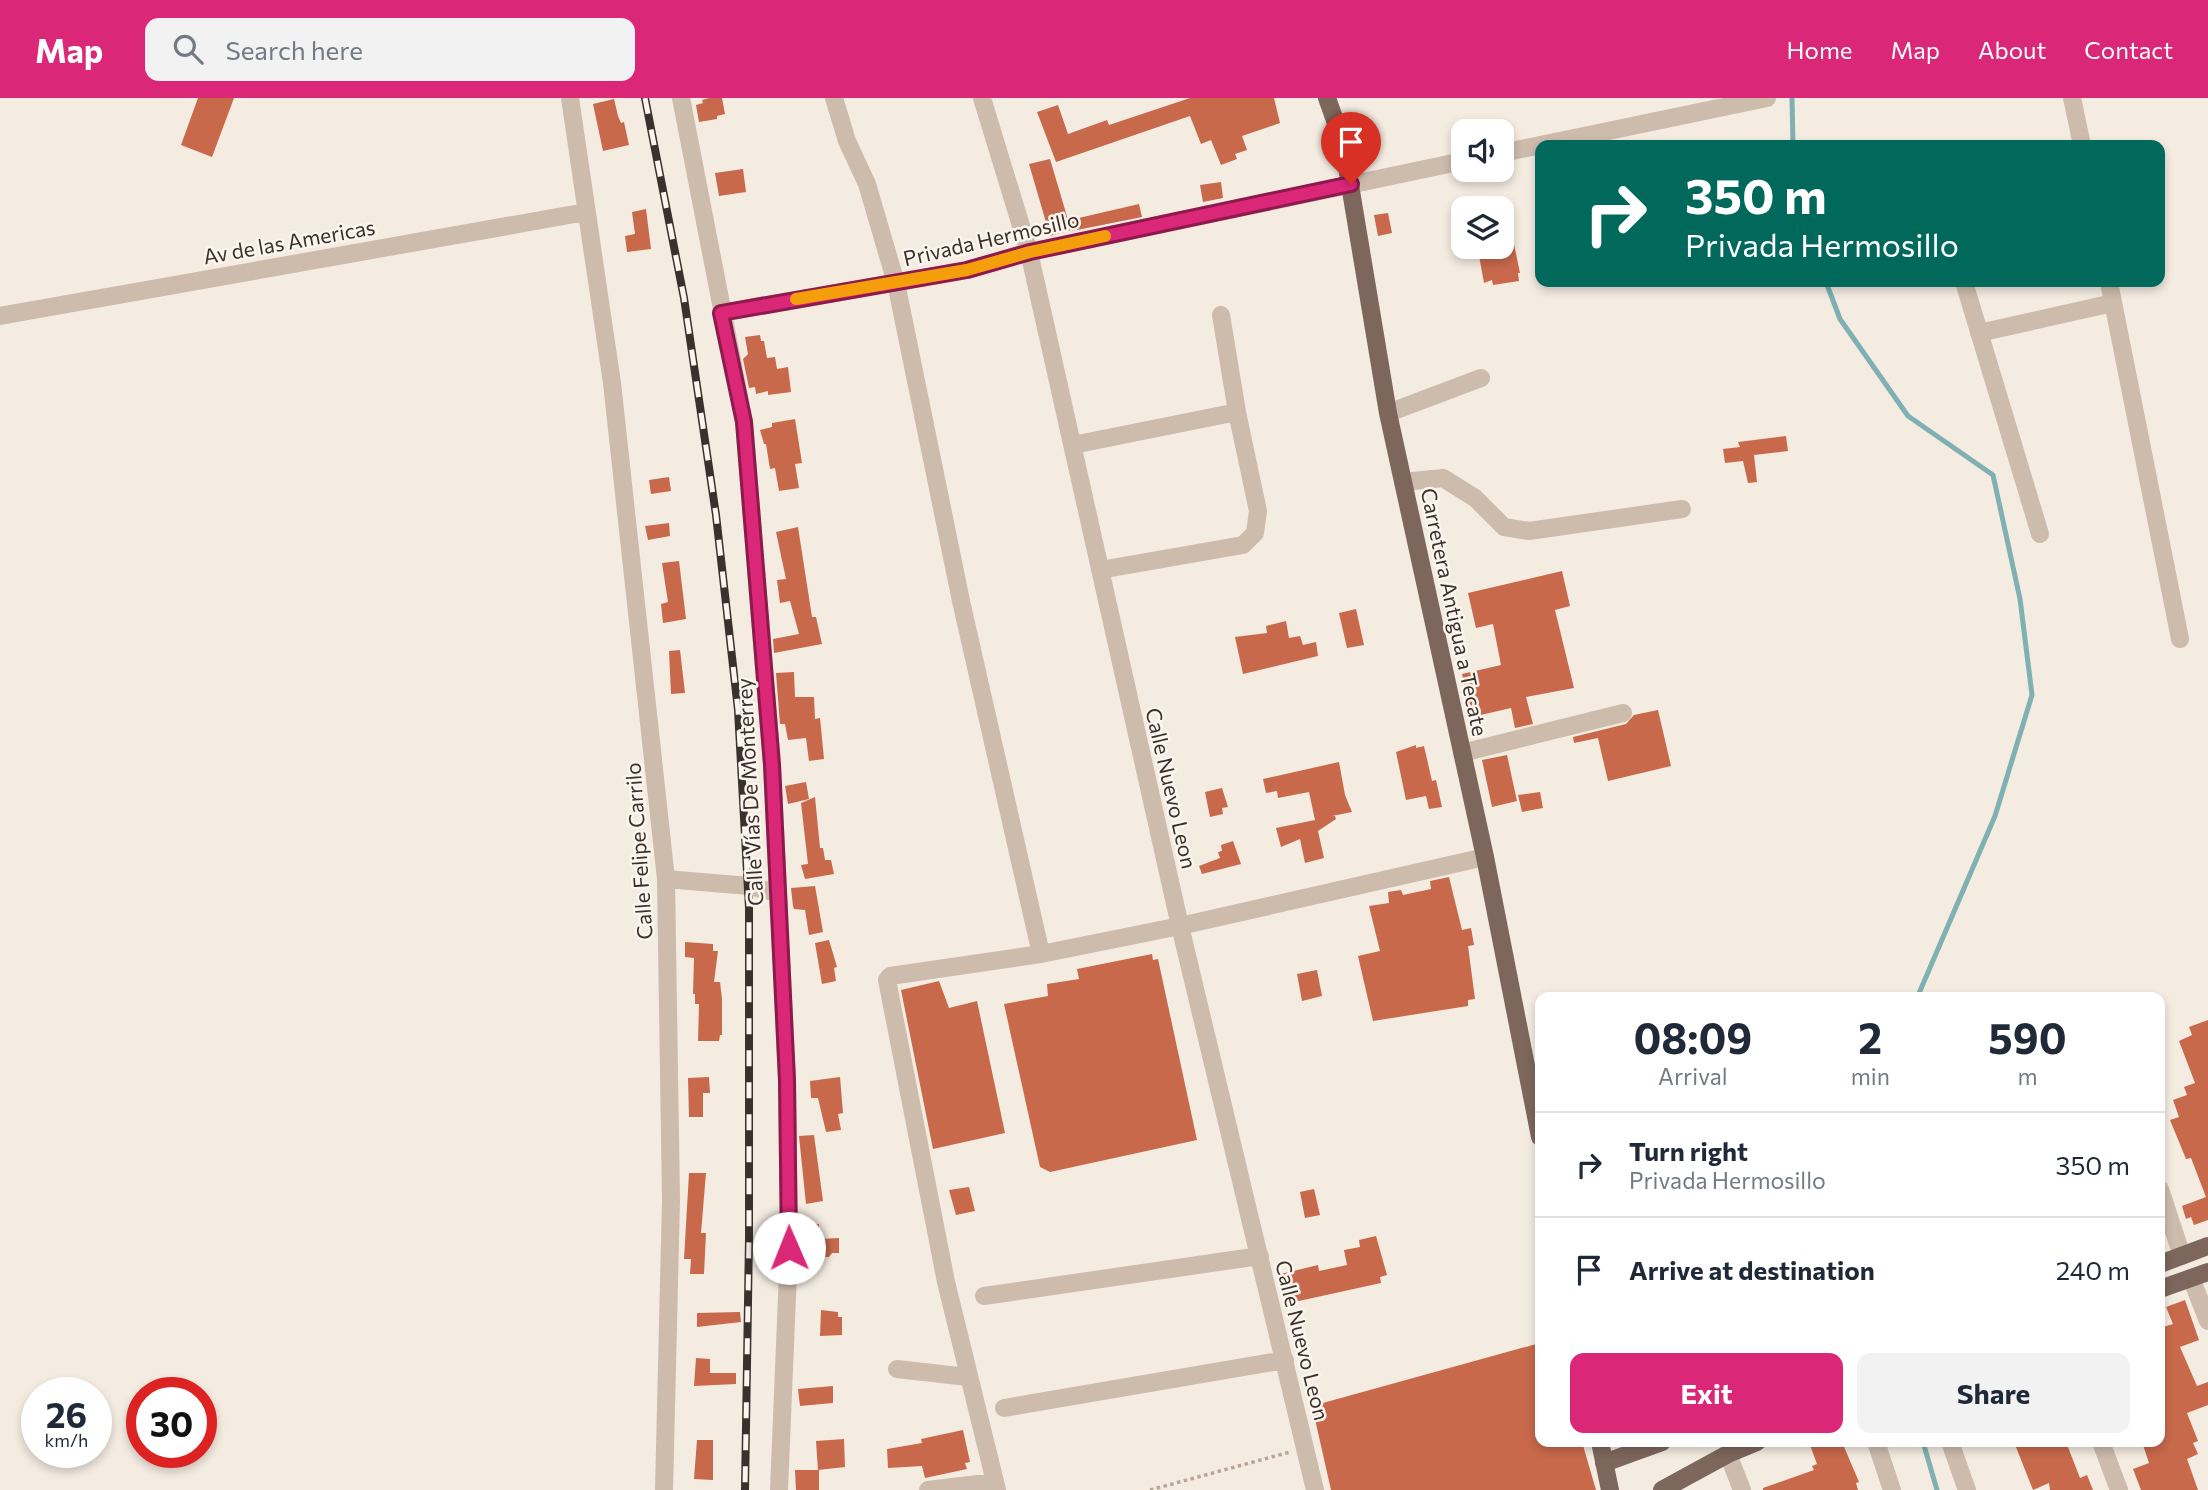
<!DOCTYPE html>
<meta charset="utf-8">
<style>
body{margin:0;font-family:Commissioner,sans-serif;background:#f2f2f3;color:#1f2937;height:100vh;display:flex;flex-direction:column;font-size:26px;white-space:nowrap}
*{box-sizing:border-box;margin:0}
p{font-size:23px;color:#747a83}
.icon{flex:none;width:38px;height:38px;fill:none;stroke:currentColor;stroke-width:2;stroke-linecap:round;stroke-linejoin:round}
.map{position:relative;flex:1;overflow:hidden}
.panel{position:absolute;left:1535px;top:894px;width:630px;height:455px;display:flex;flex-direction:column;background:#fff;border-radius:14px;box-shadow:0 4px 10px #0003}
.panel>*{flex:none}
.guide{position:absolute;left:1535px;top:42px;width:630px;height:147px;border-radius:14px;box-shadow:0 4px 10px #0003;background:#00695c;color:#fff;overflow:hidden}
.fabs{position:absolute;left:1451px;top:21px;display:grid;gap:14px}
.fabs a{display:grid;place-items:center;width:63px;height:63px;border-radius:14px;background:#fff;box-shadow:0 4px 10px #0003;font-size:35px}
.speed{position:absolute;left:21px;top:1279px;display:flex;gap:14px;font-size:35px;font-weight:700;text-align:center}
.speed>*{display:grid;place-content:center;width:91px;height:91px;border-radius:50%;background:#fff;box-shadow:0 4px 10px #0003;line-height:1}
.speed small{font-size:18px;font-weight:400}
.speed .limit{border:10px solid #d22;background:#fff;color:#111}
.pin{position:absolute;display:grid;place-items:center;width:60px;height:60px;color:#fff;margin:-72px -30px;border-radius:50% 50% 50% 0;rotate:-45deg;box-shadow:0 0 7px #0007}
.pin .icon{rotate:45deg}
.me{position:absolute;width:77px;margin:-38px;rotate:359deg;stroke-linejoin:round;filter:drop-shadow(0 0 5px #0008)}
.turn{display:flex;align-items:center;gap:24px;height:147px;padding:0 35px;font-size:32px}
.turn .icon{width:91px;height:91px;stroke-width:2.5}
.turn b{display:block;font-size:49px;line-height:60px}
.eta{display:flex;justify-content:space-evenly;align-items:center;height:119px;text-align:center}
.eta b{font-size:42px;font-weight:700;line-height:49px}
.button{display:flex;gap:14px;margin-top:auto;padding:14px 35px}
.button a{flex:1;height:80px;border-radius:14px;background:#db2777;color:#fff;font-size:28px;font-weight:700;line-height:80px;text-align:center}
.button a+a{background:#f2f2f3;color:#1f2937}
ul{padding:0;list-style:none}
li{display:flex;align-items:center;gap:21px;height:105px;padding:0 35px;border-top:2px solid #e0e1e3}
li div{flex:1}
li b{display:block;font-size:26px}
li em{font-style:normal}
header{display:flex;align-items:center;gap:42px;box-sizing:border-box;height:98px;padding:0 35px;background:#db2777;color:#fff}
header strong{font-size:33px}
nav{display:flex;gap:38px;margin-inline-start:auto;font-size:24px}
.search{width:490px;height:63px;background:#f2f2f3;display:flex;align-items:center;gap:18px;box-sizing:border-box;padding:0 24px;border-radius:14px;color:#747a83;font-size:26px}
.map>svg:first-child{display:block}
</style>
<header>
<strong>Map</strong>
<div class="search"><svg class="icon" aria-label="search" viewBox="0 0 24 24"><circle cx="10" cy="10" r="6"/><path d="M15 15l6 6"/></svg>Search here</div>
<nav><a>Home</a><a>Map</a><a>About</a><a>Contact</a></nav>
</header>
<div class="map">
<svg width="2208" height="1392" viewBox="0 0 2208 1392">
<rect width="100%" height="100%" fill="#f4ebe1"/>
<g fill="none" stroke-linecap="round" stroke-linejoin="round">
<path stroke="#7fb0b2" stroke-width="5" d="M1792,0L1793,47
M1826,184L1840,221L1908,318L1993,377L2020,501L2032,597L1995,718L1917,900
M1923,1344L1937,1392"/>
</g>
<path fill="#c8694b" d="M198,0H234L212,59L181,47Z
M709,0H722L725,16L717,18V21L699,24L696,7L703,5L702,2Z
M1190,0H1274L1280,25L1242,38L1247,52L1235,56L1237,61L1221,67L1211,42L1201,46L1190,18L1056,64L1037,14L1058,7L1068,36L1107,22L1109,27Z
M614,1L618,18L621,25L624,24L629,47L603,53L593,6Z
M1050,61L1071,132L1050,138L1029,66Z
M743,71L746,94L719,98L715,75Z
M1221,84L1223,100L1203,104L1200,87Z
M1139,106L1142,119L1072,133L1070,122Z
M646,111L651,151L627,154L625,138L635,136L632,114Z
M1388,115L1392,135L1378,138L1374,117Z
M1502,117H1508L1520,175H1518L1519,183L1493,187L1492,182L1484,185L1478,152L1502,149Z
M760,237L761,243H764L767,260L775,259L777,271L788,269L791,294L768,297V293L756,296L755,289L749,290L743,261L748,256L745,239Z
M795,321L802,365L795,366L799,390L779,393L775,370L770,371L766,346H764L760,332L772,329V325Z
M1786,338L1788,353L1754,357L1757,384L1748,385L1743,363L1725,365L1723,351L1740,349L1738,344Z
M669,379L671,393L651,396L649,382Z
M669,425L670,438L648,442L645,428Z
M798,429L812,519H816L822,546L774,555L773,541L799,536L790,503L780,505L777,482L786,481L776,434Z
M679,463L686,521L663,525L661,506L668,504L662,465Z
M1562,473L1570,508L1555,512L1574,590L1526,599L1533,626L1515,630L1511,610L1472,619L1462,576L1501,567L1493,526L1476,530L1468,495Z
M1356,511L1364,547L1347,550L1339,515Z
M1286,523L1289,540L1300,538L1303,547L1316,544L1318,558L1243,576L1235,539L1267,535L1266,528Z
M680,552L685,595L671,596L669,553Z
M794,574L795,599H814L815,621L820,620L824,661L809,663L806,640L788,642L785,626H780L776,575Z
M1658,612L1671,668L1608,683L1598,640L1574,645L1573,639L1626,626L1634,617Z
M1416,647V650L1424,648L1432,683L1436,682L1442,709L1429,711L1426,698L1406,702L1396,654Z
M1507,657L1517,703L1492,709L1482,662Z
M1339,664L1345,697L1352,714L1332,718H1335L1336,721L1318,733L1324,760L1305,765L1300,741L1281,749L1276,730L1315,722L1309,694L1278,700L1277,693L1266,695L1263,681Z
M806,684L809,701L788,706L785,688Z
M1222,690L1228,709L1222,710L1223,716L1210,719L1205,694Z
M1540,694L1543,710L1522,714L1518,697Z
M815,699L820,750H823L825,762H831L834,776L805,781L801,767L808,766L801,705Z
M1233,743L1241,766L1202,776L1199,768L1220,760L1218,754L1222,753L1221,747Z
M1449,779L1462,832L1471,830L1474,847L1468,848L1475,901L1468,902V908L1373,923L1358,858L1380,853L1369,808L1389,805L1388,794L1401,792L1403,797L1431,791L1430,783Z
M815,788L823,834L809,837L805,812L794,811L793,808L791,790Z
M829,842L837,869L834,870L836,883L822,886L815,845Z
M685,844L713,846V853H718L714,884H720L722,901V937H720L719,943H698L699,906H695V896H693L694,860L685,859Z
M1152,856L1153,862L1158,861L1197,1042L1050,1074L1040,1069L1004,906L1048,898L1047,886L1079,881L1077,871Z
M1317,872L1322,898L1302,903L1297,876Z
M939,883L949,910L977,903L1005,1035L933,1051L901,892Z
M2208,922V1122L2194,1127L2191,1119L2186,1121L2182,1108L2206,1099L2191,1060L2186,1061L2170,1022L2179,1019L2173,1002L2187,997L2184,989L2195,985L2179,943L2192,937L2189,929Z
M709,979L710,995H703V1019H689L688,980Z
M840,979L843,1015L838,1016L841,1032L826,1034L818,1000H811L810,983Z
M814,1037L823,1103L806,1106L799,1038Z
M689,1075H706L701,1135H706L704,1176H690L691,1161H684Z
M969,1089L975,1113L956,1117L949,1092Z
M1314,1091L1320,1117L1305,1120L1300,1094Z
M819,1126L820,1141L839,1140V1155H832L829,1159H800L802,1127Z
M1376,1138L1387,1177L1380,1179L1381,1185L1285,1206L1279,1178L1281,1176L1318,1167L1319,1173L1347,1167L1344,1152L1360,1149L1359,1142Z
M2185,1202L2199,1242L2180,1249L2197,1288L2208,1284V1307L2187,1315L2198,1343L2193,1345L2198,1356L2187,1361L2198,1392H2141L2133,1371L2149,1365L2142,1344H2160V1230L2173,1226L2166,1209Z
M821,1212L838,1214V1219H842V1237L820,1238Z
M740,1214L741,1224L697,1229V1215Z
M1540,1245V1344H1582L1596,1392H1331L1312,1308Z
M696,1260L710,1261V1275H736V1286L694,1288Z
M833,1288V1305L800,1308L798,1291Z
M963,1332L970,1364L965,1365L967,1371L925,1380L922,1368L888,1370L887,1351L922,1345L921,1341Z
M844,1341L845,1369L818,1372L816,1343Z
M697,1342H713V1382L694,1381Z
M1819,1344H1842L1859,1384L1856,1385L1858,1392H1763V1390L1814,1372L1812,1368L1817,1366L1810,1347Z
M2014,1344H2066L2080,1380L2087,1377L2093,1392H2050L2049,1385L2033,1392Z
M795,1372H819V1392H796Z"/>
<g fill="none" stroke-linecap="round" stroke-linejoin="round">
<path stroke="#b9a596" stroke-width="3.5" stroke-dasharray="3.5 3.5" stroke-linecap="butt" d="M1150,1392L1290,1354"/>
<path stroke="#cdbbac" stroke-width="18" d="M570,0L612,285L666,781L671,1102L664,1392
M681,0L744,324L772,667L787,982L789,1150L779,1392
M834,0L847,43L867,86L896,185L961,503L1041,856
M982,0L1029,154L1180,828L1315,1392
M2072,0L2082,47
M1502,55L1767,0
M1964,184L2040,436
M2109,184L2180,541
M721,215L967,172L1029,154L1463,63
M0,218L586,114
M1979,235L2113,205
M1388,315L1481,280
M1073,347L1237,314
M1403,384L1443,380L1475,400L1504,429L1529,433L1682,411
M1100,472L1243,447L1255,435L1258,413L1237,314L1221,217
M1462,655L1623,615
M666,781L749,788L778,795
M2160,1091L2182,1158
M2191,1180L2208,1223
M984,1198L1260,1158
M897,1271L968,1279
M1004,1310L1285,1262
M1876,1344L1892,1392
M1950,1344L1967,1392
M2101,1344L2119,1392
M1728,1356L1742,1392
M928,1392L995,1384
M997,1392L946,1184L887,882L890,878L1041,856L1180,828L1485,759"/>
<path stroke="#7d675c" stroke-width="18" d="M1327,0L1343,45L1388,315L1485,759L1540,1039
M2160,1166L2208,1148
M2160,1191L2208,1174
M1600,1344L1610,1392
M1604,1365L1662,1344
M1662,1392L1728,1356L1757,1344"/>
<defs>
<path id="rail" d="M645,0L684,200L716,417L738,612L749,810V1141L745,1392"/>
</defs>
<use href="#rail" stroke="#3b302b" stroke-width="8"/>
<use href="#rail" stroke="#fbf5ee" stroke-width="5" stroke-dasharray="16" stroke-linecap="butt"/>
</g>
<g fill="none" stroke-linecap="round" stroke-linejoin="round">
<defs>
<path id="route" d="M789,1150L787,982L772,667L744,324L721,215L967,172L1030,154L1351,86"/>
</defs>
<use href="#route" stroke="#8e194d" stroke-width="18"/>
<use href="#route" stroke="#db2777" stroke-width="12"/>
<path stroke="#f59e0b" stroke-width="12" d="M796,201L967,172L1030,154L1105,138"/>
</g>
<g text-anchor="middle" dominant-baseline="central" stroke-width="5" stroke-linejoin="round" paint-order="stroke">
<g font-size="21" fill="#3b302b" stroke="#fbf5ee">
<text transform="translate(991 140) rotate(-13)">Privada Hermosillo</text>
<text transform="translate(289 143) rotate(-10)">Av de las Americas</text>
<text transform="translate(1455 514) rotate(78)">Carretera Antigua a Tecate</text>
<text transform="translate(1172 690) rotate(77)">Calle Nuevo Leon</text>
<text transform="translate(749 694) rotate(-93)">Calle Vías De Monterrey</text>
<text transform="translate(638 753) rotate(-94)">Calle Felipe Carrilo</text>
<text transform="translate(1303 1242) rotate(76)">Calle Nuevo Leon</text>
</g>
</g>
</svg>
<div class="fabs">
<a><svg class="icon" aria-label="sound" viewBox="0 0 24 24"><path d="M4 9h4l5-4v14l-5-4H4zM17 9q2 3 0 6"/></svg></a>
<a><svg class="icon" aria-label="layers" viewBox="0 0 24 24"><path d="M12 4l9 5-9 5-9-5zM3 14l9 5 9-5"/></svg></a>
</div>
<div class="speed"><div>26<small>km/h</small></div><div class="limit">30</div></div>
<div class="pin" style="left:1351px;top:86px;background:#d93025"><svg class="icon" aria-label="arrive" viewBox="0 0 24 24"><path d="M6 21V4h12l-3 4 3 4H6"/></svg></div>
<svg class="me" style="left:789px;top:1150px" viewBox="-20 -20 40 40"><circle r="19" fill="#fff"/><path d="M0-13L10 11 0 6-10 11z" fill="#db2777"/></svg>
<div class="guide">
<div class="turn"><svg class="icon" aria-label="right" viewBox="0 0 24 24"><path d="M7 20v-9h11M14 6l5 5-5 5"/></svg><div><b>350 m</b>Privada Hermosillo</div></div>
</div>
<section class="panel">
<div class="eta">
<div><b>08:09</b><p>Arrival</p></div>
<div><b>2</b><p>min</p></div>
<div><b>590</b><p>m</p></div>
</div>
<ul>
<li><svg class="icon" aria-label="right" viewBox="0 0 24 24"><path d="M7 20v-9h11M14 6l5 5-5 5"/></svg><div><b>Turn right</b><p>Privada Hermosillo</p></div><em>350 m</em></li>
<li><svg class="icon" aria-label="arrive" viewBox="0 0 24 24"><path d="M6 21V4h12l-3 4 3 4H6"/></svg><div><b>Arrive at destination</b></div><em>240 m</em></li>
</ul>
<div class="button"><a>Exit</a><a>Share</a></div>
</section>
</div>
